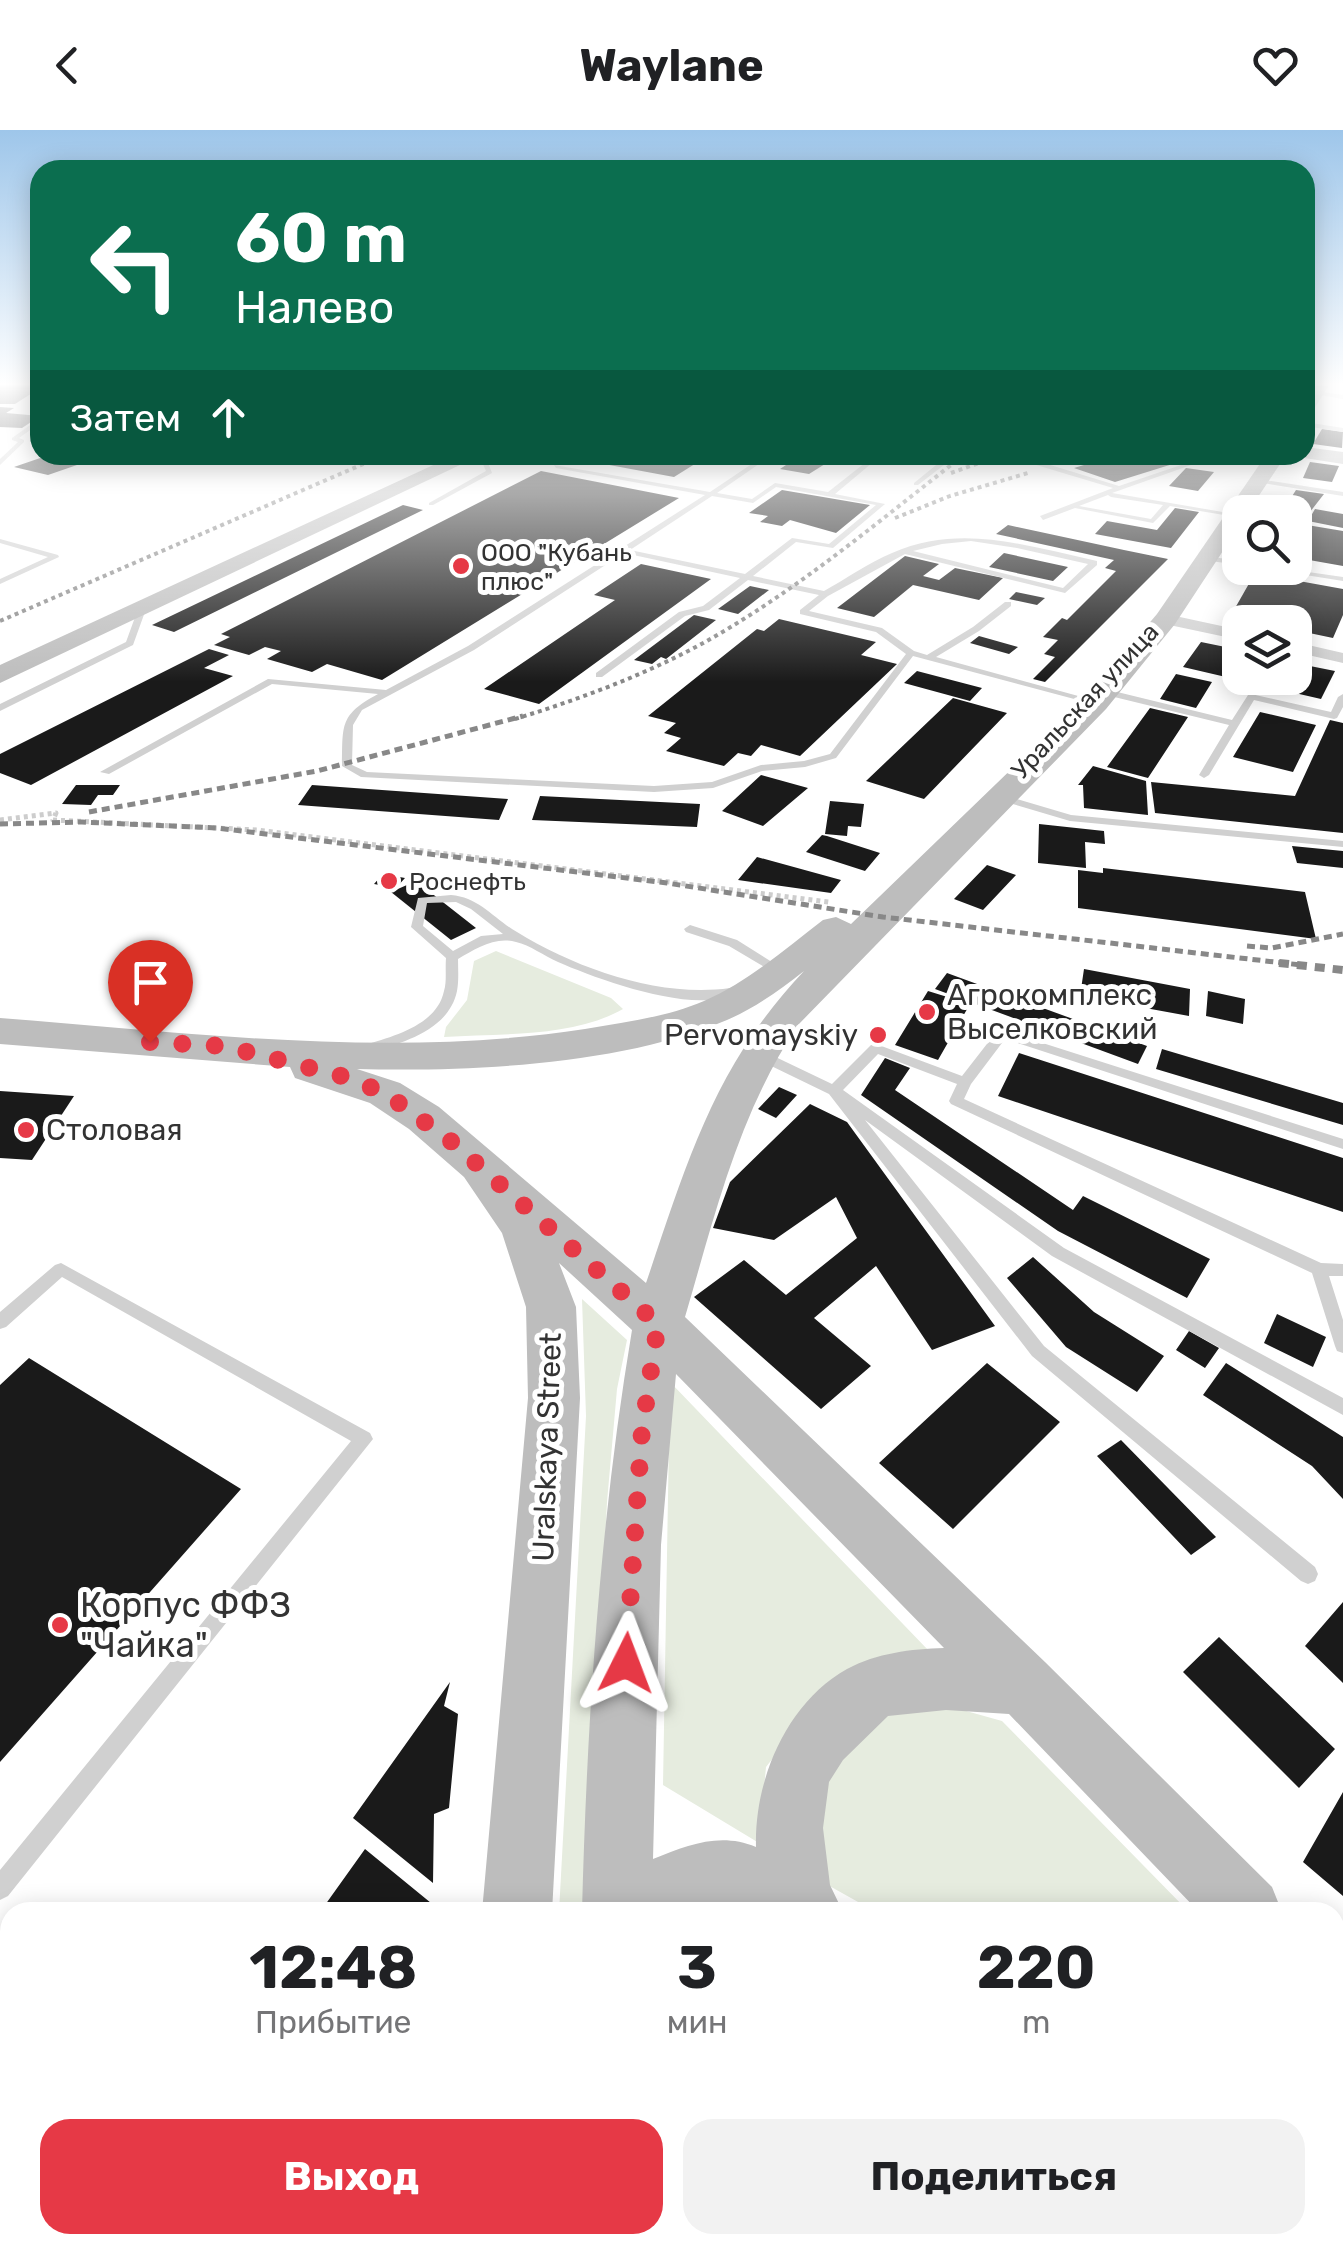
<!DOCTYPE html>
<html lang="ru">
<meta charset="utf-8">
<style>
body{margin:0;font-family:Rubik,sans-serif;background:#f2f2f2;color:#202124;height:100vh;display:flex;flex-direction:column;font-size:38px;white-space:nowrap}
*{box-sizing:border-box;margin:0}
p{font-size:32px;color:#757577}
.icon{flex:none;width:55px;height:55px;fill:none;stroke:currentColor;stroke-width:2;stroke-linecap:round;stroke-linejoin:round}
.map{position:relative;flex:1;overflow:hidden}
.side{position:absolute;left:0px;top:1772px;width:1345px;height:352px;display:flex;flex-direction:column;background:#fff;border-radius:30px 30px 0 0;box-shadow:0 5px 25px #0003}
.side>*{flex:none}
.top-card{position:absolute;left:30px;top:30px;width:1285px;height:305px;border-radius:30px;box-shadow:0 5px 25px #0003;background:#0b6e4f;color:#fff;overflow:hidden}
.fabs{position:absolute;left:1222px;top:365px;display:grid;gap:20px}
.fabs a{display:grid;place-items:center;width:90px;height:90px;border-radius:20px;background:#fff;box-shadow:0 5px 25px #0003;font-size:50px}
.pin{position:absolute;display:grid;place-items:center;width:85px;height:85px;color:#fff;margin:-102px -42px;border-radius:50% 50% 50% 0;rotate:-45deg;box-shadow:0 0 10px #0007}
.pin .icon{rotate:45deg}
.me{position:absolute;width:110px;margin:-55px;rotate:3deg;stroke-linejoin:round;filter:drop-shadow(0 0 8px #0008)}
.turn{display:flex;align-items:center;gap:35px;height:210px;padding:0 40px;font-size:45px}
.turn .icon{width:130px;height:130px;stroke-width:2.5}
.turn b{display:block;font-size:70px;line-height:85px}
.then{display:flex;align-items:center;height:95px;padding:0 40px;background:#0003;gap:20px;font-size:38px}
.eta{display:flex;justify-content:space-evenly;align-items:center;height:170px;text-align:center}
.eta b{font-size:60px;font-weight:700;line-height:70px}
.button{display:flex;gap:20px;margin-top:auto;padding:20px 40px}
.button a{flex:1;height:115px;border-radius:30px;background:#e63946;color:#fff;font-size:40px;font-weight:700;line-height:115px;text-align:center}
.button a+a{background:#f2f2f2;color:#202124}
header{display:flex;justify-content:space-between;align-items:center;height:130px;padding:0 40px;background:#fff;font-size:45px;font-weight:700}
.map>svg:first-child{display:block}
</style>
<header><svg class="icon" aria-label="back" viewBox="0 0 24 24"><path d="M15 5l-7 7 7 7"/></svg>Waylane<svg class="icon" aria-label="heart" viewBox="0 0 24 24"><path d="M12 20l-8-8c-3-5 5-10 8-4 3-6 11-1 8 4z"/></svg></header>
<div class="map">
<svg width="1343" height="2124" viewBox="0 0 1343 2124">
<rect width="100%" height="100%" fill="#fff"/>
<path fill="#e6ecdf" d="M496,821L611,868L623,879C572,908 501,903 444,907L446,897L467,870L474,831Z
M582,1169L627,1210L617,1259L607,1372L586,1782H559L586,1286Z
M670,1252L929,1521L837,1546L766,1637L759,1713L663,1655Z
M941,1574L1002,1591L1189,1782H876L817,1749L812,1679L840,1621L877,1583Z"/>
<path fill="#1a1a1a" d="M0,255H40V258L15,274H0Z
M0,277L14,278L6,283L40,286L22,298L0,297Z
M1322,299L1343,302L1342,318L1313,314Z
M49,325H103V326L48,345L14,337Z
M584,325H657L698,332L674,347L577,329Z
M801,325H819L810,331L825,334L809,344L780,339Z
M1117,325H1182L1192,328L1115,352L1074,338Z
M1310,332L1339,336L1332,352L1303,348Z
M1186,338L1214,342L1198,361L1169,356Z
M541,341L679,368L382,550L327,534L312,542L267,529L281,521L265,517L249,525L214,515L230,507L221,504Z
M782,360L870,375L836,403L790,390L782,396L760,392L768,386L749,383Z
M1296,360L1324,364L1303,391L1295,390V382H1282Z
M403,375L423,380L174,502L152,495Z
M1175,378L1199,382L1171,418L1095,404L1107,391L1157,400Z
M1315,379L1343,384V398L1308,391Z
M1295,393L1343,401V436L1298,428L1295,435Z
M1008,395L1124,420L1168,429L1045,552L1033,549L1055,527L1044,524L1058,510L1043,507L1062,488L1067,490L1116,441L1105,438L1114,430L996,404Z
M1004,423L1068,437L1053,451L989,437Z
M905,426L939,434L923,446L939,450L955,438L1003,448L979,470L913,455L874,487L837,478Z
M641,434L711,449L539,574L484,559L615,470L594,465Z
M1255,443L1343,459V485L1333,508L1295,500V492H1256L1230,487Z
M750,456L769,460L738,484L718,479Z
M1016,462L1045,468L1037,475L1009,469Z
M694,485L716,490L666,529L661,527L652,534L634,530Z
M779,489L876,512L861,525L897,534L800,626L761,615L751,626L738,623L724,636L666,621L681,608L664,603L676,593L648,586L757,499L764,501Z
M979,506L1018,517L1009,524L970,513Z
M1201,512L1240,520V548H1295V533L1335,541L1321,569L1183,537Z
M209,519L229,525L204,538L233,546L31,655L0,643V624Z
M917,541L982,558L970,571L904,553Z
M1176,544L1212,552L1196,578L1160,569Z
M953,568L1007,583L924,669L866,651Z
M1150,578L1188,587L1148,648L1107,637Z
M1260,582L1316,595L1293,642L1233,627Z
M1330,590L1343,593V703L1155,683L1151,652L1295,666Z
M1093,636L1146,651L1148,685L1084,678L1083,655H1078Z
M761,645L808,658L763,696L722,681Z
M76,655H120L113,665H98L91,675L62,674Z
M312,655L508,669L499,690L298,675Z
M540,666L700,674L697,697L532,690Z
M830,671L864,674L861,697L848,696L847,706L825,704Z
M1039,694L1104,701L1105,714L1085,712L1086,738L1038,733Z
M822,705L827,706L880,723L865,741L806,722Z
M1292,716L1343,721V738L1297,733Z
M757,727L841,750L831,763L738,750Z
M987,735L1016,745L983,780L954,769Z
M1103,738L1305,762L1316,809L1078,778V740L1103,743Z
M383,744L405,748L396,758L374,754Z
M416,751L476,798L451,810L391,762Z
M1084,839L1190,859L1189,886L1080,866Z
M947,843L1147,916L1138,934L935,859Z
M928,861L970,874L938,930L895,915Z
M1208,861L1245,869L1243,894L1206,886Z
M1162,919L1343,973V995L1156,939Z
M1019,923L1343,1028V1082L998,966Z
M885,928L910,938L895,960L1073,1080L1083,1066L1210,1129L1187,1168L1058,1101L861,965Z
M779,957L797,965L776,988L758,979Z
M0,961L74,966L32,1030L0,1028Z
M810,974L847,992L995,1196L932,1220L876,1136L814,1188L871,1236L821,1279L694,1167L744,1130L786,1165L857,1108L836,1067L774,1110L713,1098L730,1052Z
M1033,1127L1094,1182L1164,1226L1137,1262L1066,1217L1007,1148Z
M1277,1184L1326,1207L1313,1237L1264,1213Z
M1189,1201L1219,1218L1205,1238L1176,1220Z
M29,1228L241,1359L0,1632V1255Z
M987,1233L1060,1292L953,1399L879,1333Z
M1226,1233L1343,1307V1369L1312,1336L1203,1265Z
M1121,1310L1216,1407L1191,1425L1097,1326Z
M1343,1472V1553L1305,1516Z
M1219,1507L1335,1619L1299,1658L1183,1542Z
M450,1552L444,1576L458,1584L449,1678L434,1684L433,1753L353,1688Z
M1343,1662V1766L1303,1732Z
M365,1719L442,1782H320Z
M126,2115H249L243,2124H120Z"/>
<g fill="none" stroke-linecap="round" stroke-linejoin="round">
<path stroke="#cdcdcd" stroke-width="5" stroke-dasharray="4 4" stroke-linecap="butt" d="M0,690L56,683L53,690L257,700L829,772"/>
<path fill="#d0d0d0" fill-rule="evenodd" d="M1316,261L1343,265V269L1314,264Z
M40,288V293L19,308L24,310V312L0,335V329L18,312L12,310V308Z
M1305,292L1343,298V302L1305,296Z
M479,325H485L492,343L433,375H429V373L486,341Z
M765,325H772L717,363L752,369L775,353L828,362L870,329L857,325L878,328L835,364L885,374L833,418L796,412L753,446L824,461C846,449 868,433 892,423C962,393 1026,416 1097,431V435L1065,463L905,424L828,466L809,481L882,498L914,521L927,525L973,497L1005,472H1011V476L979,501L936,527L1093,570V574L913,526L836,628L805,637L762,641L713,658L654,662L361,647L342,636C343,595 339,585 378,564L272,554L109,644L100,642L268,549L386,560L468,516L705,365L556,338L554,335L710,362ZM776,357L876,375L829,414L792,408L745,444L630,420L712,366L753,373ZM971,411L1017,418L1088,434L1063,458L913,421L942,414ZM624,423L740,448L703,476L679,482L596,543V547H602L685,486L709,480L748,450L819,465L800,480V484L876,502L906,524L830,624L804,631L761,635L712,652L654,656L367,642L352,635L353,595L362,580L474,520Z
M936,325L1024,327L1119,356L1187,333L1196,325H1203L1191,335L1112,363L1240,385L1236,387L1170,376L1153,393L1075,378L1043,390L1040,386L1113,358L1023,331L953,328L918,355H914V353L946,327ZM1108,365L1111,367L1163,375L1151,389L1079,376Z
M1213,325H1228L1270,333L1267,335Z
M1258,349L1343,362V366L1256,352Z
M0,409L58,425L59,427L0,454V449L48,427L0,413Z
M1206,426L1240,431V435L1203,430Z
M1263,438H1280L1343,447V451Z
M142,477L146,479L133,515L0,581V574L126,512L138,479Z
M1105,559L1232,590L1248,565L1251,564L1331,582L1338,567L1343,564V577L1337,588L1334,589L1254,570L1209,645L1204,648L1199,645L1229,595L1102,564V560Z
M1003,665L1071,685L1343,711V717L1070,691L999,670V666Z
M451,765C479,767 494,789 517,802C577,839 660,868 730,858L736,862C699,887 597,849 558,832C544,826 530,815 516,812C495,806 475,819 458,829C458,839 459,850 457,861C449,900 403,913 370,922L365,921L363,918L365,915C394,906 437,895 444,861C447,851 445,839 446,828L411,797L418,768ZM456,772L471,779L503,804L481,806L453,821L423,796L427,773Z
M690,795L737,810L786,841L784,844H776L729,816L686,802L684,799Z
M1002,900L1343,1009V1019L1005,909L971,954L964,969L1321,1133L1343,1134V1146H1329L1343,1190V1223L1337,1221L1335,1216L1312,1143L951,974L949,971L957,954L878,924L843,960L1064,1118L1343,1268V1285L1052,1126L865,990L1044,1216L1315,1437L1318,1444L1315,1451L1308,1454L1301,1451L1032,1226L829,964L753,927L751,924L753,921H763L832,954L871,915L876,914L962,946L997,901Z
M61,1133L370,1303L373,1309L8,1766L0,1770V1740L351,1311L62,1147L6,1197L0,1199V1182L55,1135Z"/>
<path fill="#d0d0d0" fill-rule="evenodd" d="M1166,484L1240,500V510L1160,493L1158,489Z
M1295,512L1343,523V533L1295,522Z"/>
<path fill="#bdbdbd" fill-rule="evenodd" d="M1313,255H1329L1311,284L1305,285V267Z
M1305,317L1343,322V334L1298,327L1305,325Z
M455,325H481L0,553V535Z
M1266,325H1286L1248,382H1240V395L1175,494L1106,579L798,895C738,985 715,1085 685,1187L1045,1532L1272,1757L1282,1782H1199L1009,1584L946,1580L888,1586L843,1630L829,1652L823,1698L830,1755L843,1782H743L719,1779L695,1782H582C587,1588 600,1391 632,1200L559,1133L576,1177L580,1268L552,1782H482L528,1268L526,1177L502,1103L464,1047L409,999L370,973L295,948L290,937L0,914V888C194,903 391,929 585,899C625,892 667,887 704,871C748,852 785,819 823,790L836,787L851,794L1086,567L1157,484ZM804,841C714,936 687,1033 646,1153L439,977L400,953L357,939C470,942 622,935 727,890C755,878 780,860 804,841ZM676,1244L944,1518C911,1519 877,1523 847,1539C786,1573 754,1651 756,1717C720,1702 688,1715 653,1729L661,1415Z
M1335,1835L1343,1839V1918L1335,1915Z
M1335,2048L1343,2052V2124H1320L1305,2115H1335Z
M448,2115H530L529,2124H447Z
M565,2115H647V2124H565Z"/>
<path stroke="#888" stroke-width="4" stroke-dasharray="4 4" stroke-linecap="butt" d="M951,343L1001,325
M895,388L950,366L1028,343
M0,491L384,325
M515,589C580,569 645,545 705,512C798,460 880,390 964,325"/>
<path stroke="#888" stroke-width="5" stroke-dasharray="8 5" stroke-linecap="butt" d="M89,682L317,641L523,586
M0,694L82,692L217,698L667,753L883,787L1301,835
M1247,816L1272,818L1343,804"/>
<path stroke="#888" stroke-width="8" stroke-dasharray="10 8" stroke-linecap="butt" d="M1279,833L1343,840"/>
</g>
<linearGradient id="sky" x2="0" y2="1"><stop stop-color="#9ec6ea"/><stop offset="0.46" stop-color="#fff"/><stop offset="1" stop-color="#fff" stop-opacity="0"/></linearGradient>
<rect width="1343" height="552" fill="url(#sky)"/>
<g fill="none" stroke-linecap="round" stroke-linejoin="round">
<path stroke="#e63946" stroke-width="18" stroke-dasharray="0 32.4" d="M150,912L224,916L342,946L385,963L452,1012L658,1194L642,1300L626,1533"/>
</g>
<g fill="#e63946" stroke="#fff" stroke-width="4">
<circle cx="461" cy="436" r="10"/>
<circle cx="389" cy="751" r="10"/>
<circle cx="927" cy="882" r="10"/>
<circle cx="878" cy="905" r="10"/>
<circle cx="26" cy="1000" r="10"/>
<circle cx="60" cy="1495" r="10"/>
</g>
<g text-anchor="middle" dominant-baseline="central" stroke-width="10" stroke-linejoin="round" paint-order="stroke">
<g font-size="25" fill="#333" stroke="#fff" text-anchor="start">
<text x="481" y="422">ООО "Кубань<tspan x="481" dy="29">плюс"</tspan></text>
<text x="409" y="751">Роснефть</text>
</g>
<g font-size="25" fill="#333" stroke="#fff">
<text transform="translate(1085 571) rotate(-47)">Уральская улица</text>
</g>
<g font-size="30" fill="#333" stroke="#fff" text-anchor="start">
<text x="947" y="865">Агрокомплекс<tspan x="947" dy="34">Выселковский</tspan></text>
<text x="858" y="905" text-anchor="end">Pervomayskiy</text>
<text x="46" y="1000">Столовая</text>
</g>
<g font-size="30" fill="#333" stroke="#fff">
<text transform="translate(547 1317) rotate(-88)">Uralskaya Street</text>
</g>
<g font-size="35" fill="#333" stroke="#fff" text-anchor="start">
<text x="80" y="1475">Корпус ФФЗ<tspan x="80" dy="40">"Чайка"</tspan></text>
</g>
</g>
</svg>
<div class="fabs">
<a><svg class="icon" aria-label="search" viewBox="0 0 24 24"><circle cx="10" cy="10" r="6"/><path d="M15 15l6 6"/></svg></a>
<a><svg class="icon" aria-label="layers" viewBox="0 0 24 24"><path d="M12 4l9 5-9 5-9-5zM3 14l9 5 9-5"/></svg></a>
</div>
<div class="pin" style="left:150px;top:912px;background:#d93025"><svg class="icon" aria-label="arrive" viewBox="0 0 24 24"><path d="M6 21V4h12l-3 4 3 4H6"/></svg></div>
<svg class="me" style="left:626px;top:1533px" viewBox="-20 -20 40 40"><path d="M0-17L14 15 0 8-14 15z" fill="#e63946" stroke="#fff" stroke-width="4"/></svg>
<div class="top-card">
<div class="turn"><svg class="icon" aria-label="left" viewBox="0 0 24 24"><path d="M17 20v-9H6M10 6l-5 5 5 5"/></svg><div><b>60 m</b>Налево</div></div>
<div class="then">Затем<svg class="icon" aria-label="ahead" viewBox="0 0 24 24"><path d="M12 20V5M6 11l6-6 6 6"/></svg></div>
</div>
<section class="side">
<div class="eta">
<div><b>12:48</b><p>Прибытие</p></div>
<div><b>3</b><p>мин</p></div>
<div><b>220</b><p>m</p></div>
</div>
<div class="button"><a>Выход</a><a>Поделиться</a></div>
</section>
</div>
